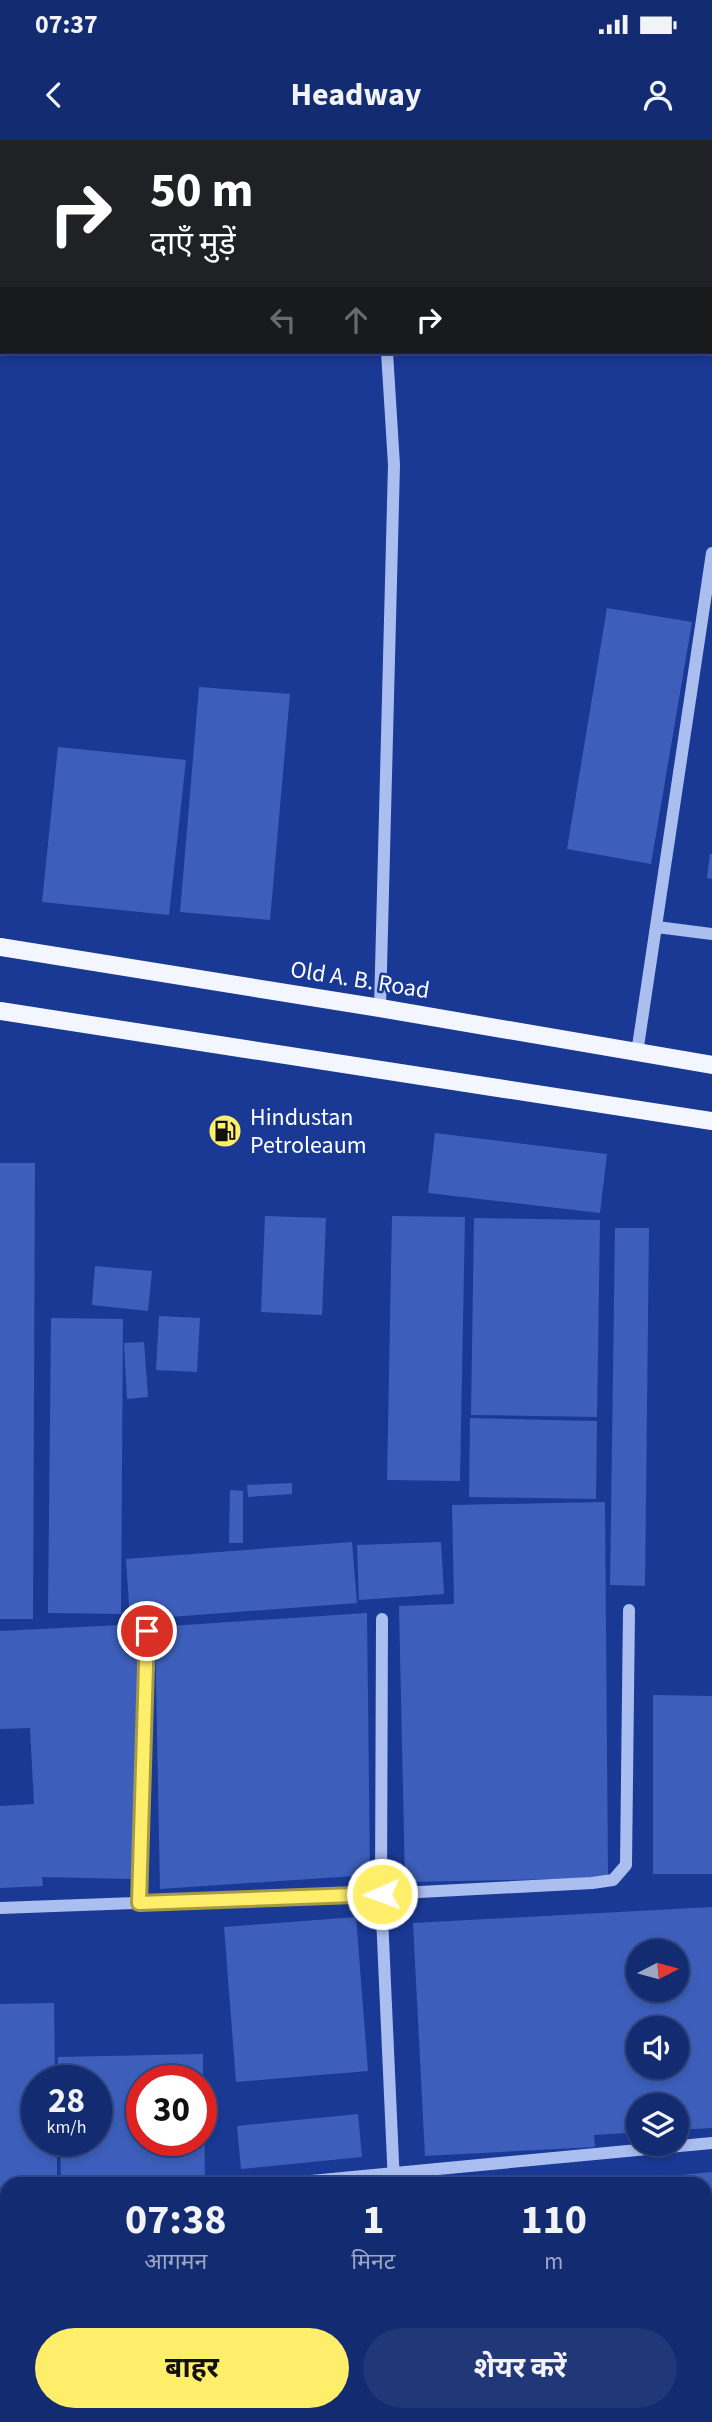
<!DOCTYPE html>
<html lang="hi">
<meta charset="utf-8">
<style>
body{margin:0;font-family:"Source Sans 3","Noto Sans Devanagari",sans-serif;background:#203778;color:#f1f3f6;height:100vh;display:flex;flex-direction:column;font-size:26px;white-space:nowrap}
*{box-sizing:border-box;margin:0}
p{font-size:23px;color:#9da7c3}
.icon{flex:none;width:38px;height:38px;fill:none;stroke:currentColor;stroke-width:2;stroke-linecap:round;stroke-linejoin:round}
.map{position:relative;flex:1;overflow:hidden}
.drawer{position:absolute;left:0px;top:2037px;width:712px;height:245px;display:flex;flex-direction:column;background:#132b70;border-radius:21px 21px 0 0;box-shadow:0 4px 10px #0003,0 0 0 2px #324783}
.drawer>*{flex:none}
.guide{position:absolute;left:0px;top:0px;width:712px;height:214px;box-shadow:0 4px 10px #0003,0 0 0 2px #324783;background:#202124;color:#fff;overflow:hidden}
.needle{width:46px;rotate:84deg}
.fabs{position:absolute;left:626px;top:1799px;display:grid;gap:14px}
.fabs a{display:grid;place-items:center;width:63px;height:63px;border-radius:50%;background:#132b70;box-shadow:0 4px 10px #0003,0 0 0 2px #324783;font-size:35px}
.speed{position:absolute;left:21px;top:1925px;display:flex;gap:14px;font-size:35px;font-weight:700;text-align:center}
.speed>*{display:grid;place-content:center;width:91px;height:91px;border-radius:50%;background:#132b70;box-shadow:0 4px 10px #0003,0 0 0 2px #324783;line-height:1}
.speed small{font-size:18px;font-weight:400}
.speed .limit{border:10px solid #d22;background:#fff;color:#111}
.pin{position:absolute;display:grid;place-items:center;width:60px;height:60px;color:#fff;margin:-30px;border:4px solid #fff;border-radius:50%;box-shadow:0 2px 7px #0007}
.me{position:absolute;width:77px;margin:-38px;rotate:268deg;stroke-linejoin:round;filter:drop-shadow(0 0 5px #0008)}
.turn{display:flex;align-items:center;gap:24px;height:147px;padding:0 35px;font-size:32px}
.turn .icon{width:91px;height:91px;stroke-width:2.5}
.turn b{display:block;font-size:49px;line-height:60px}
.lanes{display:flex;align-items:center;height:66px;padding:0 35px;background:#0003;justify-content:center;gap:35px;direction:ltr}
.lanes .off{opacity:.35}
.eta{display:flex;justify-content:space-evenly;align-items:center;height:119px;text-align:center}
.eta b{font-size:42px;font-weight:700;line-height:49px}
.cta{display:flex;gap:14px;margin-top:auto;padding:14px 35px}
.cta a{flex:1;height:80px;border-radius:42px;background:#ffee6a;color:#111;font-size:28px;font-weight:700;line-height:80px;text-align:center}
.cta a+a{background:#203778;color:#f1f3f6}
.status{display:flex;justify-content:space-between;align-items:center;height:49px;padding:0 35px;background:#132b70;direction:ltr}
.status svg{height:19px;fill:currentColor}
header{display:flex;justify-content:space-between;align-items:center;height:91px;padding:0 35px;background:#132b70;font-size:32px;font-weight:700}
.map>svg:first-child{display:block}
</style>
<div class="status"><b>07:37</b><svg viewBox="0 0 49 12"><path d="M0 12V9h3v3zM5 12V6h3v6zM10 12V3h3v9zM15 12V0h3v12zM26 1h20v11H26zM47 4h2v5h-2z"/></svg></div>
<header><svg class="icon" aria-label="back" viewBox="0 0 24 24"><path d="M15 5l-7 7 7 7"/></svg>Headway<svg class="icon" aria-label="person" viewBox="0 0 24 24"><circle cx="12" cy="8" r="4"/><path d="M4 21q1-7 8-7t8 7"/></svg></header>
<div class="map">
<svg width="712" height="2282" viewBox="0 0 712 2282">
<rect width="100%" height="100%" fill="#193995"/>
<path fill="#3d5fbb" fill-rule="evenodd" d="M607,468L692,482L651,724L567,709Z
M199,547L290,554L270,780L180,772Z
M58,607L186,620L169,775L42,762Z
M710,714H712V739L707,738Z
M435,993L607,1014L600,1073L428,1053Z
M0,1023H35L33,1479H0Z
M265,1076L326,1078L322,1175L261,1172Z
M392,1076L465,1077L460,1341L387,1340Z
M474,1078L600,1080L597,1277L471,1275Z
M615,1088H649L645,1446L610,1445Z
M95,1126L152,1131L148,1171L92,1165Z
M159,1176L200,1178L197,1232L156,1230Z
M51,1178L123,1179L121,1474L48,1473Z
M144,1202L148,1257L127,1259L124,1203Z
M470,1278L597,1281L596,1359L469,1357Z
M292,1343V1354L248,1357L247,1345Z
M230,1350L243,1351V1403H229Z
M605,1362L608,1738L405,1742L399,1466L454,1464L452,1365Z
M352,1402L357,1463L130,1480L126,1419Z
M441,1402L444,1454L359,1460L357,1405Z
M367,1473L370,1735L160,1749L155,1487Z
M141,1484L132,1739L42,1737L43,1746L0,1748V1666L34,1664L30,1588L0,1589V1491Z
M653,1555L712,1556V1734H653Z
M712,1767V1988L677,1990V1965H639V1992L594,1995L595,2007L425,2016L413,1783ZM639,1811H677V1850H639ZM639,1888H677V1927H639Z
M356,1777L368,1931L236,1942L224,1787Z
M54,1863L55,1941H37V2000H57V2044H7V2047H0V1864Z
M203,1914V1941H142V2000H201V1954H204L205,2043L61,2044L60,2000H96V1941H58V1917Z
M358,1974L362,2017L241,2029L237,1986Z
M712,2032V2127L705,2128V2044H606V2042Z
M7,2096V2198H0V2097Z
M705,2129H712V2228L705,2229Z
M705,2272H712V2282H623V2280L677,2275H705Z
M141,2275H173L174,2282H142Z"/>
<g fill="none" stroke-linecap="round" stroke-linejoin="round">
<path stroke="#abbef0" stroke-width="12" d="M375,0V2
M454,2L469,0
M657,787L712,794
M380,868L394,325L387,212
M637,913L712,413
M382,1479L381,1754L394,2044
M139,1763L147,1491
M0,1768L381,1754L592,1743L613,1740L626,1725L629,1470
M279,2044L712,2003
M0,2071L7,2070
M705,2248L712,2247
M371,2282L435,2275"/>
<path stroke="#f4f6ff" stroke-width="18" d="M0,807L380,868L712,925
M0,871L712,981"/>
</g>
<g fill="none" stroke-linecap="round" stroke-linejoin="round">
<defs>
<path id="route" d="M147,1491L139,1763L382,1754"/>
</defs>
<use href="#route" stroke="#a69b45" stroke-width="18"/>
<use href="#route" stroke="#ffee6a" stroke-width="12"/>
</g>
<defs>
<symbol id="fuel-disc" viewBox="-11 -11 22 22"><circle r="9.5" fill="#ffee6a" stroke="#193995"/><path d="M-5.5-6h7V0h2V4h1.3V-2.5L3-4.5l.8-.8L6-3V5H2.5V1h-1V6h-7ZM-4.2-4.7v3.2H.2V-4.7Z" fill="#111"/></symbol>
</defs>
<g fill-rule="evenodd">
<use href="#fuel-disc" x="206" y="972" width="38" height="38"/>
</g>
<g text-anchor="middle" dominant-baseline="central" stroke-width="5" stroke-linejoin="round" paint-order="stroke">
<g font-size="24" fill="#fff" stroke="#193995">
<text transform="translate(360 840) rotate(9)">Old A. B. Road</text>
</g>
<g font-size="24" fill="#fff" stroke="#193995" text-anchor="start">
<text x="250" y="977">Hindustan<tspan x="250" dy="28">Petroleaum</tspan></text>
</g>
</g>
</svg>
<div class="fabs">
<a><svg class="needle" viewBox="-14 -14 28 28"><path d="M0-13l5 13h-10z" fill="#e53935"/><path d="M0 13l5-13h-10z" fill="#9da7c3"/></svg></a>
<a><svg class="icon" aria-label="sound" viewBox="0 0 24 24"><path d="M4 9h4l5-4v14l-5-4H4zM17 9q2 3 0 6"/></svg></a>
<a><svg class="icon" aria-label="layers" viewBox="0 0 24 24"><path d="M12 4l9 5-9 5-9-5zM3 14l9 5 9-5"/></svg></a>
</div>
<div class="speed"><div>28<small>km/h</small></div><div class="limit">30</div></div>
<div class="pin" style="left:147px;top:1491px;background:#d93025"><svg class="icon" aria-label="arrive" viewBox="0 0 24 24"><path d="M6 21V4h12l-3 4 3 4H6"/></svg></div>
<svg class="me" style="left:382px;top:1754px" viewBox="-20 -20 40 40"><circle r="17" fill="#ffee6a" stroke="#fff" stroke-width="3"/><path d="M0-11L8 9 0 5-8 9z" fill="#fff"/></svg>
<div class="guide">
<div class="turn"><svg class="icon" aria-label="right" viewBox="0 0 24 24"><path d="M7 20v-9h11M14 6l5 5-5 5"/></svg><div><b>50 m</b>दाएँ मुड़ें</div></div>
<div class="lanes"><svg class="icon off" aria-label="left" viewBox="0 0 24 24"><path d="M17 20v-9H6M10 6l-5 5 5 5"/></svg><svg class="icon off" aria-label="ahead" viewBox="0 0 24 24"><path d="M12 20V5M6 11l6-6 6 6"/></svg><svg class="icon" aria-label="right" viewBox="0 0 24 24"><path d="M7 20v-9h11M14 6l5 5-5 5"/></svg></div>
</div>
<section class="drawer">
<div class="eta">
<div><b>07:38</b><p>आगमन</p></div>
<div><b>1</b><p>मिनट</p></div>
<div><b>110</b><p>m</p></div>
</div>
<div class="cta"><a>बाहर</a><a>शेयर करें</a></div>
</section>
</div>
